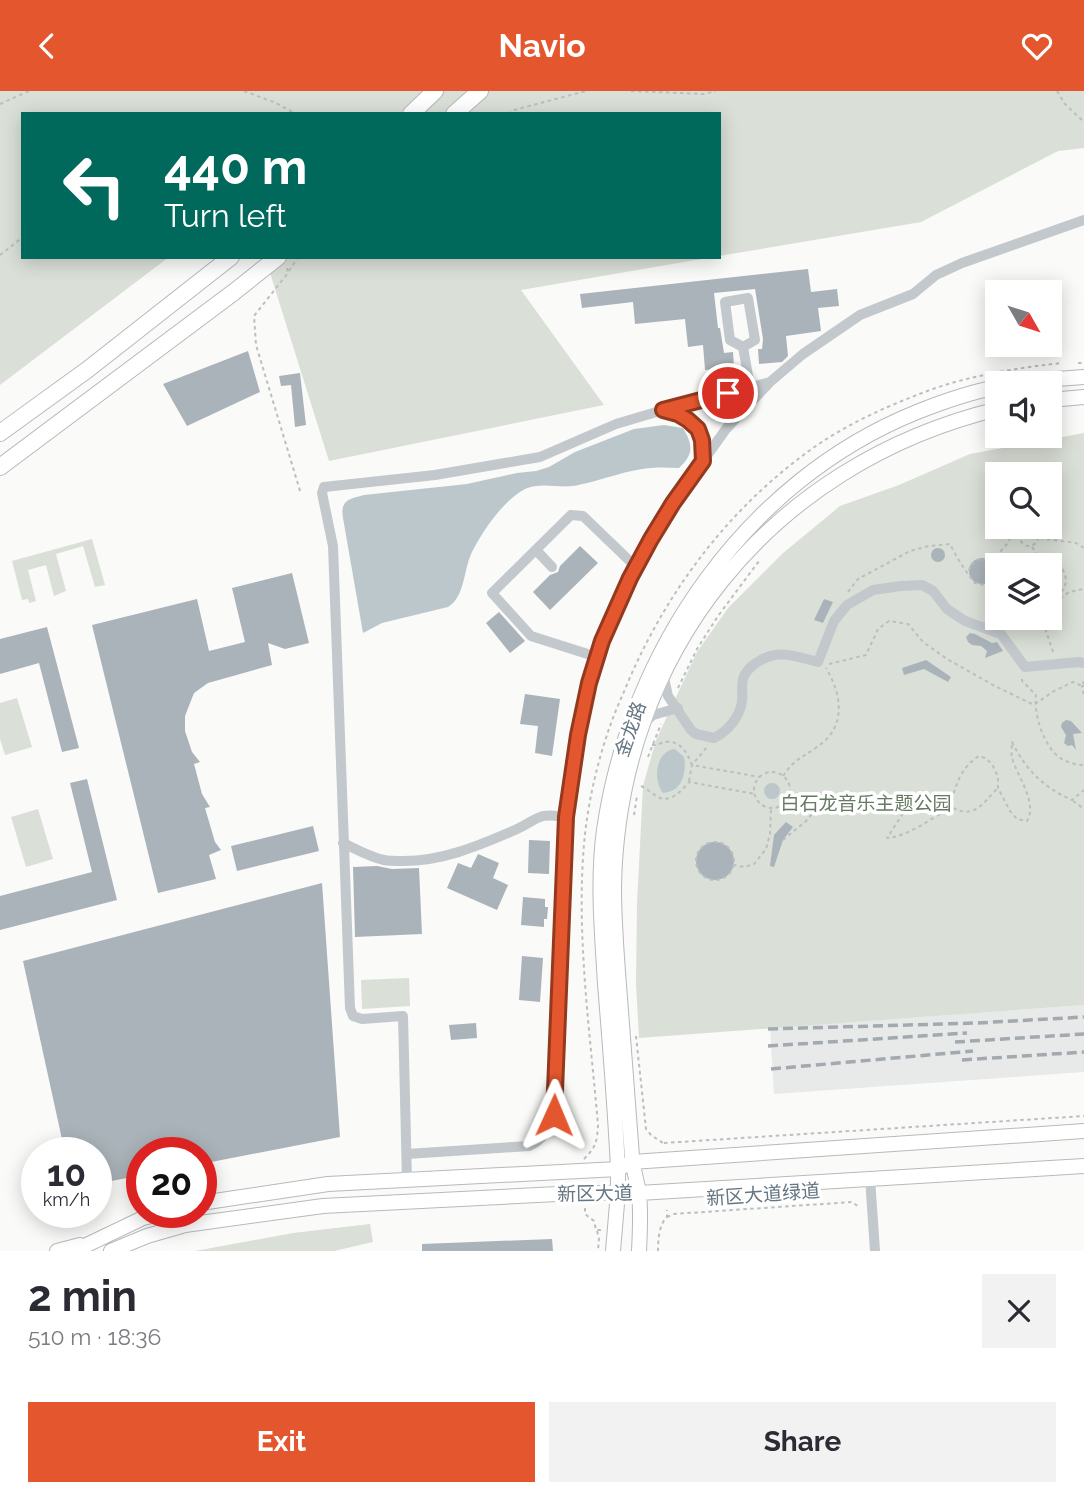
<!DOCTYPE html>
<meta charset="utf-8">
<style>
body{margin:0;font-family:Raleway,"Noto Sans SC",sans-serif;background:#f2f2f3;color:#2b2b33;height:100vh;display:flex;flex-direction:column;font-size:26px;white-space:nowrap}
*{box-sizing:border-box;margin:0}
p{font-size:23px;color:#7c7c81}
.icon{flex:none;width:38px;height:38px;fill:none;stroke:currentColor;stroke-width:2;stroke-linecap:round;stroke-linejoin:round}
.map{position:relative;height:1160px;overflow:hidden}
.details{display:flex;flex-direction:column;background:#fff;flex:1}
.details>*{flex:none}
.guide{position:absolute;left:21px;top:21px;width:700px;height:147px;border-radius:0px;box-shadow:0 4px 18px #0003;background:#00695c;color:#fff;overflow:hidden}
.needle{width:46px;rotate:129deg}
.buttons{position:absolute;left:985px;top:189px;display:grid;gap:14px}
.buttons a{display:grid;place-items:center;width:77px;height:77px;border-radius:0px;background:#fff;box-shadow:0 4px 18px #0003;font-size:35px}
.speed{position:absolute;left:21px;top:1046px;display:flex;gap:14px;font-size:35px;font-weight:700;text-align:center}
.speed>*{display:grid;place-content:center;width:91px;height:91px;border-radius:50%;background:#fff;box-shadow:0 4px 18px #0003;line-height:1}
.speed small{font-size:18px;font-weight:400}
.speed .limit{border:10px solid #d22;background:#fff;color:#111}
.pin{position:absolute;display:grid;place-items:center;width:60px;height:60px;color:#fff;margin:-30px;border:4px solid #fff;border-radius:50%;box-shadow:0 2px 7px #0007}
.me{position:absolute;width:77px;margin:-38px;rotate:1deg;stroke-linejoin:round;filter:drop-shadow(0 0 5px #0008)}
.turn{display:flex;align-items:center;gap:24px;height:147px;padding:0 28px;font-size:32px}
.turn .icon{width:91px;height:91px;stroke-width:2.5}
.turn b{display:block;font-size:49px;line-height:60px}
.round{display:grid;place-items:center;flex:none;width:74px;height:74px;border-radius:0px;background:#f2f2f3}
.head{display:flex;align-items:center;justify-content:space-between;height:119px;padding:0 28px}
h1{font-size:42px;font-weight:700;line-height:52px}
.cta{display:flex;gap:14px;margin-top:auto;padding:14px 28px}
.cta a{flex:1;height:80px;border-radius:0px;background:#e4572e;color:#fff;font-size:28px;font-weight:700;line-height:80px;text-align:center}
.cta a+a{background:#f2f2f3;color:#2b2b33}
header{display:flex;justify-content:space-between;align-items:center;height:91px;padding:0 28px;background:#e4572e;color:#fff;font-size:32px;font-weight:700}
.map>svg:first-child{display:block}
</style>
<header><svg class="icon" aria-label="back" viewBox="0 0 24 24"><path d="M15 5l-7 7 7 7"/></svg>Navio<svg class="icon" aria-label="heart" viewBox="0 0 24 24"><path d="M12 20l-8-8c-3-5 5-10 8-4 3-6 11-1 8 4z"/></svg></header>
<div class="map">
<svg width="1084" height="1160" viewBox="0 0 1084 1160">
<rect width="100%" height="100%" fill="#fafaf8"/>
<path fill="#e8e9e9" d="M1084,914V981L774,1003L770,937Z"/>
<path fill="#dadfd7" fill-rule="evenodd" d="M0,0H1084V57L1058,60L921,131L719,165V23H23V166H169L0,294Z
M265,166H713L521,199L604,314L329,370Z
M1084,342V914L639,947L636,893L637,813L643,695L656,649L697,561L728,517L782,463L840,415L899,394L970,363ZM998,383H1050V436H998ZM998,474H1050V527H998Z
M92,448L105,494L95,496L83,455L56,463L66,500L54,505L46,474L28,479L36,510L29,512L28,508L22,509L12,470Z
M17,607L32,656L5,664L0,648V612Z
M38,718L53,768L26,776L11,726Z
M409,887L410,915L362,918L361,889Z
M370,1133L373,1151L334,1160H195L293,1142Z"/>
<path fill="#bbc7cb" d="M664,334L683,337C693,354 694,363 679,377C670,377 661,376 652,377C628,378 598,391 573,395C557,397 541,391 525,398C504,409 484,438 473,459C463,477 466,505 448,516L382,532L363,542L343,427C340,409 349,408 364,404L467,393L517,382L536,380L549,376L575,361L634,338Z
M675,658L684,666C687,682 682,701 663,702C653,690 655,660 675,658Z
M764 700a8 8 0 1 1 16 0a8 8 0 1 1-16 0Z"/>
<path fill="#aab3b9" d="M808,178L811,201L837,198L839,215L818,217L821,240L786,245L788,265L782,271L759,273L758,258H762L763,248L755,198L714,202L718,237H720L724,262L733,261L734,276L705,279L703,254L688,256L685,228L635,233L633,211L582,217L580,203Z
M248,260L260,301L187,335L163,293Z
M300,282L306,334L295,336L291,294L281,295L279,285Z
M580,455L598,472L550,519L533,501L550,484L558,481L560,475Z
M931 464a7 7 0 1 1 14 0a7 7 0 1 1-14 0Z
M969 480a13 13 0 1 1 26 0a13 13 0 1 1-26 0Z
M292,482L309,552L285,558L268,552L272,574L208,592L194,602L185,625V640L192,661L200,671L194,673L202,703L210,716L205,717L215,751L221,759L209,764L216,788L158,802L92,534L197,508L209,560L245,551L232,497Z
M824,508L833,511L823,532L814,529Z
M499,521L525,550L510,562L486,532Z
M47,536L79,657L62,661L39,572L0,583V548Z
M970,542L975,543L992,552L997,551L1003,560L985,567L987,560L981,555L972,554L968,551L966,546Z
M926,569L951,586L948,591L924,578L904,584L902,577Z
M525,603L560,608L552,665L535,662L538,635L520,633Z
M1066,629L1071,630L1082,642L1073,643L1076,659L1072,654L1068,655L1064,652L1066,644L1061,636L1062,632Z
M87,688L117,809L0,839V805L92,781L70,692Z
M786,731L793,736L783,749L774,776L770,775L774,744Z
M313,735L319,760L237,780L231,755Z
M529,749L550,750L549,783L528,782Z
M696 770a19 19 0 1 1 38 0a19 19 0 1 1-38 0Z
M478,763L499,772L493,787L508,794L497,819L447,797L458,772L471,777Z
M377,775L392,778L419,777L422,843L355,846L353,776Z
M322,792L340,1046L201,1073V1062H142V1084L96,1093V1062H65L23,870Z
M523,806L545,808V816H548L547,828H544V836L521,834Z
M522,865L543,867L540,911L519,909Z
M476,932L477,947L451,949L449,934Z
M552,1148L553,1160H422V1153Z"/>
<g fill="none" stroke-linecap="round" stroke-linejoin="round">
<defs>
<path id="major" d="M1025,292L1057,288L1084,286
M1050,309L1084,306
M201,1112L328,1093L618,1078L632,1071L1084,1040
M57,1160L80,1154
M74,1160L143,1127L163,1122
M111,1160L147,1145L185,1134L323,1115L577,1102H639L1084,1075
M613,1160L618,1101V1078C615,1016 610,954 605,893C602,842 597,790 604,739C630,559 746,390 917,321C942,311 970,301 998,296
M639,1160C640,1141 641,1121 639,1102C637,1090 633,1078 632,1065C628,1013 624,960 620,907C617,870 614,833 614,796C618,562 770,373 998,318"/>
<path id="highway" d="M411,23L435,0
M454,23L480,0
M0,342L87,279L231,166
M0,376L234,201L278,166"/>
</defs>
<use href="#major" stroke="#b5babe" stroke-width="16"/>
<use href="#highway" stroke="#b4b9bd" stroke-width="18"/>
<path stroke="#bbbfc2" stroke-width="2" stroke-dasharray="3.5 3.5" stroke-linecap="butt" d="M244,0L276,12L296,23
M631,0L703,3L716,0
M1057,0L1065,13L1084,31
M0,13L29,0
M508,23L514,19L586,0
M0,164L23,146
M287,177L288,182L254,225L256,254L301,403
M289,180L298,166
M1078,272H1084
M1020 446a9 9 0 1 1 18 0a9 9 0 1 1-18 0Z
M1040,447L1076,452L1084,457
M1032,456L1042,470
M991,471L1007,453L1010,447L1019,445
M1037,474C1064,460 1079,499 1050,508
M969,480C971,469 981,465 991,471L995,480
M848,501L858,488L910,460L929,455L950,453C957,467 965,480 975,492C986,496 992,491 996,481
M1053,561L1044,534L1056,523L1055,511L1069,501L1084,498
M829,573L866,564L878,538L889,530L908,533L923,551L947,568L993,594L1034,614
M1022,588V590L1036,604C1033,623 1045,659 1062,668C1069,672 1077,674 1084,674
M1084,595H1082L1084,605
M678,597L697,558L718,525L759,470
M1035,613L1054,600L1073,591L1082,595L1084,590
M1012,651C1026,679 1043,696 1072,709L1084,699
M652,654C657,654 661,652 665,651C681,649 687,662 692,674L760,686
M648,666L661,633
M754 699a18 18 0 1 1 36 0a18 18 0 1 1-36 0Z
M783,685C794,668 802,667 817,656C847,636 842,604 826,577
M689,690L692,674L707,656
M641,695C648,698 653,704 660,707C672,711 682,699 689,691L755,703
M789,706L811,714L829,715L857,722L872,721L913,707L887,747C907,746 934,726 951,716
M1073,710L1084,718
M951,716C954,696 961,676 979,665L985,667L992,673L998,686V697L1010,720L1017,728L1027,730C1038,712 1017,685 1012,667C1011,662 1012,655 1012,650
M953,717C976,728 982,712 997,698
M634,724L637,705
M783,749L806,730L819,715
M696 770a19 19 0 1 1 38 0a19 19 0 1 1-38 0Z
M733,774L745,776L754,773L766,758L770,743L771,718
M636,945L646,1038L651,1044L663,1052V1055
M664,1052L1084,1025
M584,1068C596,1056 597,1051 598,1034C590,940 575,837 585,743C589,707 598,669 610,635C615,620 622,606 628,591C668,498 730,416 813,357C843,336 878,319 912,306C959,286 1010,278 1061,272
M585,1117V1123L594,1130L596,1139H603
M667,1126L674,1123L852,1111L859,1116
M597,1140L599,1147L598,1160
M658,1160C658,1149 659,1133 667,1126V1119"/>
<path stroke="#c3c8cc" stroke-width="10" d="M743,256L730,249L725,211L748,207L755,249L743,256L750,296
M666,320C697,329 702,339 703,370
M536,459L552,476
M597,566L531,545L492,502L571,424L583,425L636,476
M664,587L668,605L691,639L696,643L714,647C728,640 740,626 742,610C743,603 741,595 743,588C745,581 750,576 756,572C777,557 795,565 818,571L834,530L847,514L873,499L901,495L922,494L933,500L947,518L965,530L1001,543L1025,576L1079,571L1084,572
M645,631L653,624L678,617
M343,752C356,758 370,766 384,769C389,770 395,770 400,770C441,771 478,755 515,739C539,728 537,721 566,726
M407,1063L529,1055C543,1050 549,1036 554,1024L566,726L578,644L589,592L602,550L630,487L651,448L673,412L726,338L770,291L803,263L860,224L913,203L936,184L962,172L1084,129
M870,1087L875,1160
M407,1090L403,925L362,928L353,925L350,917L333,455L322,402L324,396L435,384L540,366L616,333L663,319L770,291"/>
<use href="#major" stroke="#fff" stroke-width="14"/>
<use href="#highway" stroke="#fff" stroke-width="16"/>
<path stroke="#a2aab0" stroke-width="3.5" stroke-dasharray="10 5" stroke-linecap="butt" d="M768,938L977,932L1084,926
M955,951L1084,943
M768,955L967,942
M962,969L1084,961
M771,978L973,960"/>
</g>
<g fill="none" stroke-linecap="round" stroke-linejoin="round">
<defs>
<path id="route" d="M554,1024L566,726L578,644L589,592L602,550L630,487L651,448L673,412L703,370L702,349L698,338L688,329L678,323L663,319L728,302"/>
</defs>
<use href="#route" stroke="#94391e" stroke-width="18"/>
<use href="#route" stroke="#e4572e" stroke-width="12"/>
</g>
<g text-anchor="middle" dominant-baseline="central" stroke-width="7" stroke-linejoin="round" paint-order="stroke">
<g font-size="19" fill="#657683" stroke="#fff">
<text transform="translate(630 638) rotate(-71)">金龙路</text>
<text transform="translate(595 1102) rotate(-1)">新区大道</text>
<text transform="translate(763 1103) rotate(-4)">新区大道绿道</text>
</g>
<g font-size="19" fill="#687a64" stroke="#fff">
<text x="866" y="712">白石龙音乐主题公园</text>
</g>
</g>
</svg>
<div class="buttons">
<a><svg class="needle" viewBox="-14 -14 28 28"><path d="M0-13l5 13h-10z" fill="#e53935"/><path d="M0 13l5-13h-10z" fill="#7c7c81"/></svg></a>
<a><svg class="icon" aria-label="sound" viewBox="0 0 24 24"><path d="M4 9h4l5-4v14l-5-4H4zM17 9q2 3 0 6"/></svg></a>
<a><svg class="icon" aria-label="search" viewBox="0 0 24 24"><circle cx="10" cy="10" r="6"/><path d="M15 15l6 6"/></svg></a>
<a><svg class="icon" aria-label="layers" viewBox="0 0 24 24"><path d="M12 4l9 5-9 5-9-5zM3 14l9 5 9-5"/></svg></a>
</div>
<div class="speed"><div>10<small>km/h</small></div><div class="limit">20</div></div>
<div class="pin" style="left:728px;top:302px;background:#d93025"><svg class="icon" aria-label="arrive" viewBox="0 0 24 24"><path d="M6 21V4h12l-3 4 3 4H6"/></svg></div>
<svg class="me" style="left:554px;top:1024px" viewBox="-20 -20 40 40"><path d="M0-17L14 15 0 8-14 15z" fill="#e4572e" stroke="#fff" stroke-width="4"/></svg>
<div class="guide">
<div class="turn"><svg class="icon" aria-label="left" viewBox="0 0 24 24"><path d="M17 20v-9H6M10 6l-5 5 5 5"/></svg><div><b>440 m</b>Turn left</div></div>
</div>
</div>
<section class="details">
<div class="head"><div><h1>2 min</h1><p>510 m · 18:36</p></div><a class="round"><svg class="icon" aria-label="close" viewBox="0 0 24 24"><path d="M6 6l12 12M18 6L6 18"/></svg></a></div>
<div class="cta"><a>Exit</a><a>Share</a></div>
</section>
